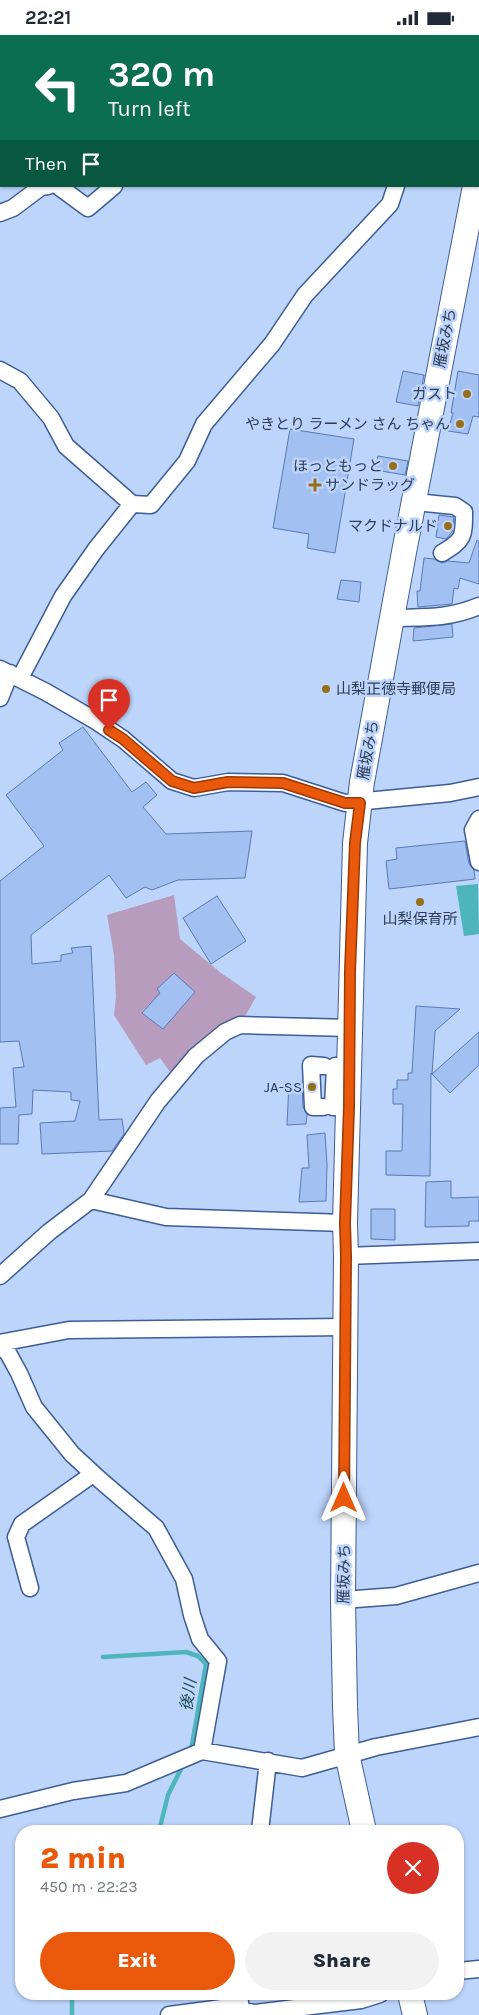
<!DOCTYPE html>
<meta charset="utf-8">
<style>
body{margin:0;font-family:Karla,"Noto Sans JP",sans-serif;background:#f2f2f3;color:#1f2937;height:100vh;display:flex;flex-direction:column;font-size:19px;white-space:nowrap}
*{box-sizing:border-box;margin:0}
p{font-size:16px;color:#747a83}
.icon{flex:none;width:28px;height:28px;fill:none;stroke:currentColor;stroke-width:2;stroke-linecap:round;stroke-linejoin:round}
.map{position:relative;flex:1;overflow:hidden}
.sheet{position:absolute;left:15px;top:1790px;width:449px;height:175px;display:flex;flex-direction:column;background:#fff;border-radius:20px;box-shadow:0 1px 4px #0004}
.sheet>*{flex:none}
.hud{position:absolute;left:0px;top:0px;width:480px;height:152px;box-shadow:0 1px 4px #0004;background:#0b6e4f;color:#fff;overflow:hidden}
.pin{position:absolute;display:grid;place-items:center;width:42px;height:42px;color:#fff;margin:-51px -21px;border-radius:50% 50% 50% 0;rotate:-45deg;box-shadow:0 0 5px #0007}
.pin .icon{rotate:45deg}
.me{position:absolute;width:55px;margin:-28px;rotate:0deg;stroke-linejoin:round;filter:drop-shadow(0 0 4px #0008)}
.turn{display:flex;align-items:center;gap:18px;height:105px;padding:0 25px;font-size:22px}
.turn .icon{width:65px;height:65px;stroke-width:2.5}
.turn b{display:block;font-size:35px;line-height:42px}
.then{display:flex;align-items:center;height:48px;padding:0 25px;background:#0003;gap:10px;font-size:19px}
.round{display:grid;place-items:center;flex:none;width:52px;height:52px;border-radius:26px;background:#f2f2f3}
.head{display:flex;align-items:center;justify-content:space-between;height:85px;padding:0 25px}
h1{font-size:30px;font-weight:800;line-height:38px;color:#ea580c}
.cta{display:flex;gap:10px;margin-top:auto;padding:10px 25px}
.cta a{flex:1;height:58px;border-radius:30px;background:#ea580c;color:#fff;font-size:20px;font-weight:800;line-height:58px;text-align:center}
.cta a+a{background:#f2f2f3;color:#1f2937}
.status{display:flex;justify-content:space-between;align-items:center;height:35px;padding:0 25px;background:#fff;direction:ltr}
.status svg{height:14px;fill:currentColor}
.map>svg:first-child{display:block}
</style>
<div class="status"><b>22:21</b><svg viewBox="0 0 49 12"><path d="M0 12V9h3v3zM5 12V6h3v6zM10 12V3h3v9zM15 12V0h3v12zM26 1h20v11H26zM47 4h2v5h-2z"/></svg></div>
<div class="map">
<svg width="479" height="1980" viewBox="0 0 479 1980">
<rect width="100%" height="100%" fill="#bdd4fb"/>
<path fill="#b89cbd" fill-rule="evenodd" d="M174,860L180,904L221,938L256,962L240,990L176,1045L160,1023L146,1030L114,980L116,962L114,920L107,880ZM179,944L195,957L163,994L142,977L160,958Z"/>
<path fill="#4eb5bc" d="M478,849L479,899L464,901L456,851Z"/>
<g fill="none" stroke-linecap="round" stroke-linejoin="round">
<path stroke="#4eb5bc" stroke-width="4.5" d="M103,1622L186,1617L198,1621L206,1629L192,1710L189,1716
M159,1796L168,1760L183,1730
M72,1959V1980"/>
</g>
<path fill="#a3c0f3" stroke="#597ab5" d="M403,336L424,340L418,371L396,367Z
M458,336L479,340V382L473,381L468,399L448,396L453,378H451Z
M290,394L354,404L335,518L307,513L309,499L273,493Z
M378,421L408,426L405,440L375,435Z
M439,480L454,482L452,497L446,504L436,502Z
M477,505L479,506V549L460,543L458,554L454,553L452,569L418,572L417,556H420L424,523L434,524L442,528L448,526L469,528Z
M341,545L361,547L359,567L337,564Z
M452,589L453,602L413,606L414,593Z
M83,692L132,757L146,747L157,760L143,772L166,799L252,796L245,843L178,845L152,855L145,852L126,863L109,840L31,900L32,929L61,926V920L73,918L71,913L91,911L99,1085L122,1084L124,1099L112,1116L42,1119L40,1088L75,1086L80,1066L71,1065V1057L33,1055L32,1079L19,1080L18,1109H0V1073L16,1072L13,1033L24,1032L19,1006L0,1007V846L44,811L6,760L63,715L59,708Z
M465,806L469,829L474,835L475,844L389,854L386,826L397,824L396,813Z
M217,861L246,906L211,929L183,883Z
M174,938L195,957L163,994L142,978L160,958L157,954Z
M416,971L460,974L435,996L432,1039L431,1038L430,1141L386,1140V1116H402L403,1069H393V1054H397V1045H408V1038H412Z
M479,997V1030L450,1058L432,1039Z
M302,1047L303,1072L307,1079L306,1089L287,1090L289,1048Z
M325,1098L327,1130L326,1166L299,1167L302,1133H309L307,1100Z
M451,1146V1163L479,1162V1186H469V1191L425,1192L426,1147Z
M371,1174H395V1205L371,1204Z"/>
<g fill="none" stroke-linecap="round" stroke-linejoin="round">
<defs>
<path id="minor" d="M269,0L273,1
M236,1L237,0
M58,151L88,173L114,151
M0,178L13,173L41,152L48,151
M0,335L20,346L51,383L66,411L132,469
M415,467L455,471L464,477C464,502 464,505 442,518
M393,583C425,582 448,584 479,571
M0,634L46,657L96,686L123,704L172,746L194,753L228,747L283,748L345,768L450,758L479,752
M20,643L63,561L96,514L132,469L151,470L187,426L204,389L272,309L305,260L390,169L396,151
M0,663L10,638
M479,784L473,795L479,827
M323,1072H313L311,1030L324,1031
M349,1072H333L335,1031H350
M91,1165L166,1182L345,1188
M346,1221L479,1216
M0,1241L49,1197L91,1165L158,1066L196,1021L225,997L240,990L350,993
M0,1308L69,1295L346,1292
M0,1310L8,1318L19,1338L34,1372L72,1419L99,1444L156,1493L184,1544L192,1580L200,1604L218,1626L202,1716
M30,1553L16,1502L22,1489L93,1439
M343,1565L396,1561L479,1538
M0,1774L73,1756L126,1748L202,1716L302,1733L376,1712L479,1692
M260,1796L268,1726
M458,1936L479,1934
M239,1959L241,1975
M169,1980L230,1972L254,1978L361,1965L380,1959"/>
<path id="highway" d="M479,132V131
M364,1796L347,1719L345,1672L343,1565L346,1221L345,1188L355,808L362,747L404,517L475,151
M410,1959L415,1980"/>
</defs>
<use href="#minor" stroke="#3d5d95" stroke-width="19"/>
<use href="#highway" stroke="#3d5d95" stroke-width="26"/>
<use href="#minor" stroke="#fff" stroke-width="16"/>
<use href="#highway" stroke="#fff" stroke-width="24"/>
</g>
<g fill="none" stroke-linecap="round" stroke-linejoin="round">
<defs>
<path id="route" d="M109,695L123,704L172,746L194,753L228,747L283,748L345,768H360L355,808L350,936L349,1072L345,1188L346,1221L344,1463"/>
</defs>
<use href="#route" stroke="#983908" stroke-width="12"/>
<use href="#route" stroke="#ea580c" stroke-width="9"/>
</g>
<g fill="#976f1a" stroke="#bdd4fb" stroke-width="2">
<circle cx="467" cy="359" r="5"/>
<circle cx="460" cy="389" r="5"/>
<circle cx="393" cy="431" r="5"/>
<path d="M312.5 442.5h5v5h5v5h-5v5h-5v-5h-5v-5h5z"/>
<circle cx="448" cy="491" r="5"/>
<circle cx="326" cy="654" r="5"/>
<circle cx="420" cy="867" r="5"/>
<circle cx="312" cy="1052" r="5"/>
</g>
<g text-anchor="middle" dominant-baseline="central" stroke-width="5" stroke-linejoin="round" paint-order="stroke">
<g font-size="15" fill="#2d3b55" stroke="#bdd4fb">
<text transform="translate(445 303) rotate(-79)">雁坂みち</text>
<text transform="translate(368 715) rotate(-80)">雁坂みち</text>
<text transform="translate(344 1539) rotate(-89)">雁坂みち</text>
</g>
<g font-size="15" fill="#2d3b55" stroke="#bdd4fb" text-anchor="end">
<text x="457" y="359">ガスト</text>
<text x="450" y="389">やきとり ラーメン さん ちゃん</text>
<text x="383" y="431">ほっともっと</text>
<text x="325" y="450" text-anchor="start">サンドラッグ</text>
<text x="438" y="491">マクドナルド</text>
<text x="336" y="654" text-anchor="start">山梨正徳寺郵便局</text>
<text x="420" y="884" text-anchor="middle">山梨保育所</text>
<text x="302" y="1052">JA-SS</text>
</g>
<g font-size="16" font-style="italic" fill="#1c4b4e" stroke="#bdd4fb">
<text transform="translate(188 1660) rotate(-81)">後川</text>
</g>
</g>
</svg>
<div class="pin" style="left:109px;top:695px;background:#d93025"><svg class="icon" aria-label="arrive" viewBox="0 0 24 24"><path d="M6 21V4h12l-3 4 3 4H6"/></svg></div>
<svg class="me" style="left:344px;top:1463px" viewBox="-20 -20 40 40"><path d="M0-17L14 15 0 8-14 15z" fill="#ea580c" stroke="#fff" stroke-width="4"/></svg>
<div class="hud">
<div class="turn"><svg class="icon" aria-label="left" viewBox="0 0 24 24"><path d="M17 20v-9H6M10 6l-5 5 5 5"/></svg><div><b>320 m</b>Turn left</div></div>
<div class="then">Then<svg class="icon" aria-label="arrive" viewBox="0 0 24 24"><path d="M6 21V4h12l-3 4 3 4H6"/></svg></div>
</div>
<section class="sheet">
<div class="head"><div><h1>2 min</h1><p>450 m · 22:23</p></div><a class="round" style="background:#d93025;color:#fff"><svg class="icon" aria-label="close" viewBox="0 0 24 24"><path d="M6 6l12 12M18 6L6 18"/></svg></a></div>
<div class="cta"><a>Exit</a><a>Share</a></div>
</section>
</div>
